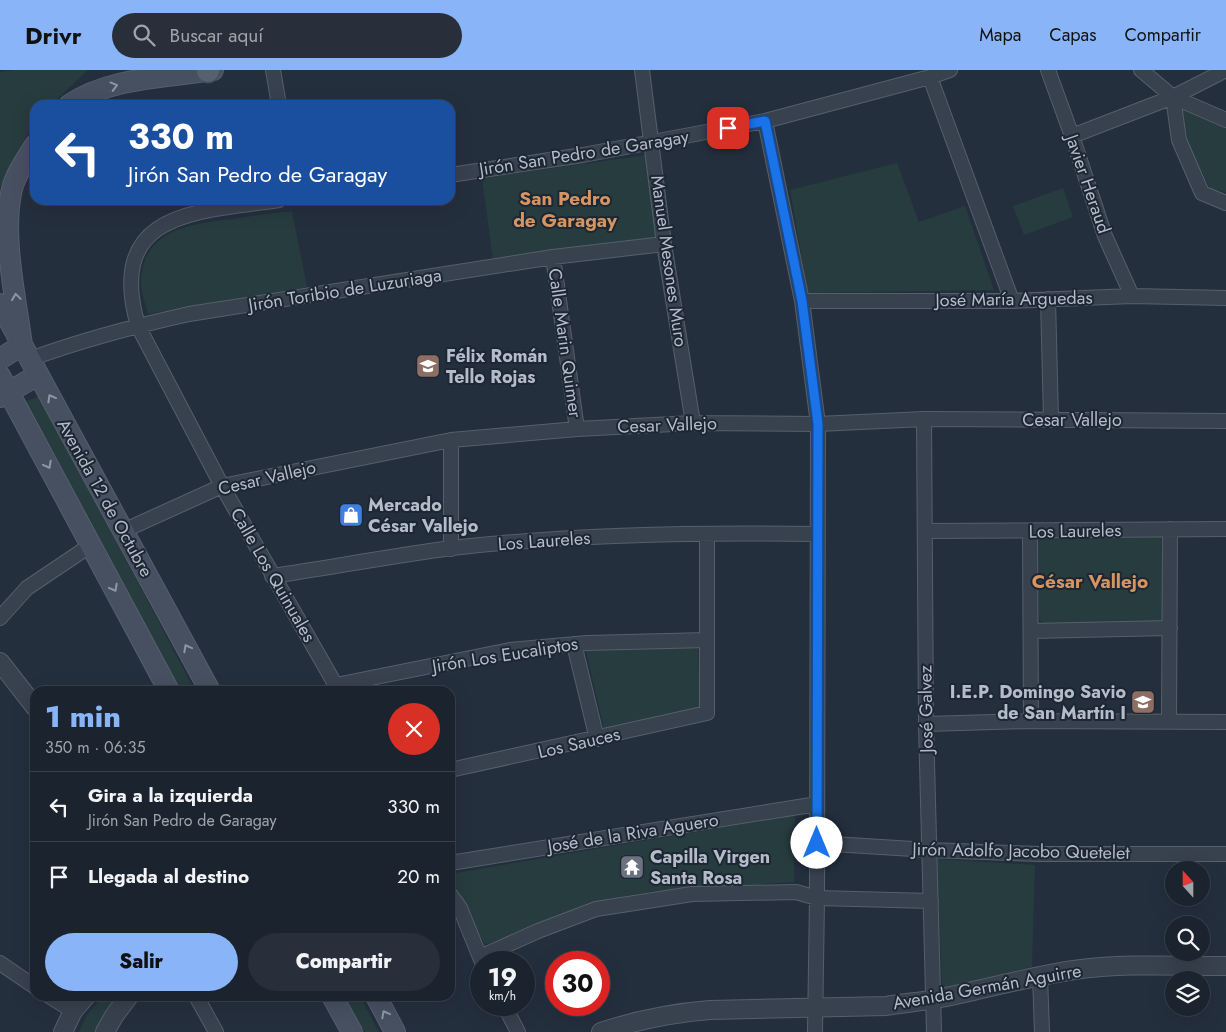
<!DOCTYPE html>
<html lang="es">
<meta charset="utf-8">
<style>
body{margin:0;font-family:Jost,sans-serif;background:#282f3a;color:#f1f3f6;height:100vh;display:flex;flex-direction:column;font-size:19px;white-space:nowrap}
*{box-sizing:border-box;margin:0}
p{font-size:16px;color:#a0a4aa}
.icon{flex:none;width:28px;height:28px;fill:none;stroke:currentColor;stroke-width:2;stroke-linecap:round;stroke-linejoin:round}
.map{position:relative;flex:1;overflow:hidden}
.sheet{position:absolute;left:30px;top:616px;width:425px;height:315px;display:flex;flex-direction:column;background:#1b232e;border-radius:15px;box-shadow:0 5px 20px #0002,0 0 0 1px #39404a}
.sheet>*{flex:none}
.hud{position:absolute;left:30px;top:30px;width:425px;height:105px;border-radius:15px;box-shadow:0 5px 20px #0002,0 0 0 1px #39404a;background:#1a4fa0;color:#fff;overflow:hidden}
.needle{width:32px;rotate:339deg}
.fabs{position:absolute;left:1165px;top:791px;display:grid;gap:10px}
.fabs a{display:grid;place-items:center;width:45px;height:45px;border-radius:50%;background:#1b232e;box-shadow:0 5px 20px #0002,0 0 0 1px #39404a;font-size:25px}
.speed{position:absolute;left:470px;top:881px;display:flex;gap:10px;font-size:25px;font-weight:700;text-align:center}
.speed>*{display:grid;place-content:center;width:65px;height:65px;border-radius:50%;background:#1b232e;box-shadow:0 5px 20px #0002,0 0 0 1px #39404a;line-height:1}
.speed small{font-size:12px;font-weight:400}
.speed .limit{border:8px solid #d22;background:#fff;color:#111}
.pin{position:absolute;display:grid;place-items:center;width:42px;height:42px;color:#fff;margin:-21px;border-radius:10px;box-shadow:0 2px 8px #0006}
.me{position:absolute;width:55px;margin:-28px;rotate:0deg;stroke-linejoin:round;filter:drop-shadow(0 0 4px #0008)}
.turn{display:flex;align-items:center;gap:18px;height:105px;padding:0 15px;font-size:22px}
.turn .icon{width:65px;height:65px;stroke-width:2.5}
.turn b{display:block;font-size:35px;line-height:42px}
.round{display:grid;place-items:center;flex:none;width:52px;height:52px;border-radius:26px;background:#282f3a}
.summary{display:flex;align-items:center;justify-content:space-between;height:85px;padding:0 15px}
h1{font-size:30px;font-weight:800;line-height:38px;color:#8ab4f8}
.primary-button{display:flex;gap:10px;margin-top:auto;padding:10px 15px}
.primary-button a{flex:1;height:58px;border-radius:30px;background:#8ab4f8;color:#111;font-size:20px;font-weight:800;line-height:58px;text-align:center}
.primary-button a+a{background:#282f3a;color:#f1f3f6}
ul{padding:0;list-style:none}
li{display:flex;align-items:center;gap:15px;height:70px;padding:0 15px;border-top:1px solid #39404a}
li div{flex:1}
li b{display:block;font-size:19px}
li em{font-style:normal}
header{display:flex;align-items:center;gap:30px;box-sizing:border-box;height:70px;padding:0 25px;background:#8ab4f8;color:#111}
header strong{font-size:24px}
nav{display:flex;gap:28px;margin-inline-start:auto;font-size:18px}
.search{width:350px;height:45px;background:#282f3a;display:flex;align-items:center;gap:12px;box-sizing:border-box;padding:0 18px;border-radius:28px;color:#a0a4aa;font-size:19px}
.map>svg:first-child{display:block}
</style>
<header>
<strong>Drivr</strong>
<div class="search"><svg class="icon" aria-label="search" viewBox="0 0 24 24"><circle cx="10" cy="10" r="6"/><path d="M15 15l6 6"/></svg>Buscar aquí</div>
<nav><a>Mapa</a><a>Capas</a><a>Compartir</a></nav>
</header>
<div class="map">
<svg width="1226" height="962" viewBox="0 0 1226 962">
<rect width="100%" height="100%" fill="#242f3e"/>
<path fill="#263c3f" d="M13,0H88L51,35H35V50L0,118V2Z
M1179,33L1226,56V122L1210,118L1189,76Z
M647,85L658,167L493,190L482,108Z
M897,93L919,152L965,136L994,220L808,223L790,120Z
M1063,118L1073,147L1024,165L1013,136Z
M292,141L307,217L148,244C146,235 141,224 141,214C141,160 190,154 231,149C252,146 272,143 292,141Z
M40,326L195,621H176L25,332Z
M1043,464L1161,465L1163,552L1042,555L1039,548L1038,473Z
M698,577L700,637L604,659L586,581Z
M795,745L794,812L655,821L602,830L485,875L450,804Z
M937,789L1035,795L1032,897L942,918Z
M103,926H122L100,962H79L87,945Z
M336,926H360L379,962H355Z"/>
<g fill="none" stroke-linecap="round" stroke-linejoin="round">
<defs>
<path id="minor" d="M273,0L279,35
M642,0L664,174L693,353
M1048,0L1072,66L1105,166L1132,226
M1141,0L1173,27L1226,50
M930,7L1012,231
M1173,27L1179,70L1202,123L1226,133
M765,51L802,231L818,354L817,828L815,962
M1072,66L1173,27L1226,0
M450,105L583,85L765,51L930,7L950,0
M279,130C196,142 105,141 138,256L222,416L339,621
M553,187L577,359
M1048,229L1051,350
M802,231H1012L1132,226L1226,228
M30,289C82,270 135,256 189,244L553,187L664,174
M924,349L926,654L934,962
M451,370V479
M123,461L222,416L451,370L577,359L693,353L818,354L924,349L1226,351
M925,461L1226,459
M1030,461L1031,651
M272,506C332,497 392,486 452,478C573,464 696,462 818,464
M0,548L27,518L91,475
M1031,561L1170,558
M574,574L597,669
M336,615L510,580L587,573L707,570
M1169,652L1170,459
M926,654L1031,651L1226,652
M450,700L707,643V464
M817,773L929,780L1039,784H1226
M450,793L817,734
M450,824L460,838L482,892
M480,887L538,861L596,839L692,824L796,822L817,828L931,831
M0,893L35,917
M1040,906L1042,962
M49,926L73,941
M196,926L216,962
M504,935L518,962"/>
<path id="tertiary" d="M0,592L35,637
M63,962L73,941L86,926
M105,962L114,946L129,926
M601,962C637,950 672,943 710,940L886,936C903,933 919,932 936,929C982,920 1027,907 1074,900C1124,893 1176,896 1226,896"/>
<path id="secondary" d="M69,35C110,7 165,8 213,0
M0,234L210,621
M0,289L22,275C16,229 1,164 12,119C16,103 27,88 35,75
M0,306L169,621
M0,327L38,305
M332,926L352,962
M376,926L395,962"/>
<path id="primary" d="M208,0V1"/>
</defs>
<use href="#minor" stroke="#565f6c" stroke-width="16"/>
<use href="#tertiary" stroke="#565f6c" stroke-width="20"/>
<use href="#secondary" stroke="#565f6c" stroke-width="22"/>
<use href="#primary" stroke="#414a57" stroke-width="25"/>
<use href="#minor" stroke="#38414e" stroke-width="14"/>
<use href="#tertiary" stroke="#38414e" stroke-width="18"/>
<use href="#secondary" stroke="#465061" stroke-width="20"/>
<use href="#primary" stroke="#56606e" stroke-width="22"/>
</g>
<defs><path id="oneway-chevron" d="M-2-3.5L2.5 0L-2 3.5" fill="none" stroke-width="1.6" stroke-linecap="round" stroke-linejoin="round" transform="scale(1.25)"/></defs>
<g stroke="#8e96a5">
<use href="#oneway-chevron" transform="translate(114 16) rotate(-15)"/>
<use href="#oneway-chevron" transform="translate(16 227) rotate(-98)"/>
<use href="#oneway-chevron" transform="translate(51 328) rotate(-119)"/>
<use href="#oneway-chevron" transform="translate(48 395) rotate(62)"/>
<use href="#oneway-chevron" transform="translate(114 518) rotate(62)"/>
<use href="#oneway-chevron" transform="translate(187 578) rotate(-118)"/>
<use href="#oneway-chevron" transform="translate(385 944) rotate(-118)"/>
</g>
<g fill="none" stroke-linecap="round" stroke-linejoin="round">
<defs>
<path id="route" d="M728,58L765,51L802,231L818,354L817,773"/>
</defs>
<use href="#route" stroke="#114b97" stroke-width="12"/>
<use href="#route" stroke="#1a73e8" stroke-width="9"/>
</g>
<defs>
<symbol id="school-square" viewBox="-11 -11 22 22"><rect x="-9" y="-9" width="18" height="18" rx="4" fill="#8d6e63" stroke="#1d2633"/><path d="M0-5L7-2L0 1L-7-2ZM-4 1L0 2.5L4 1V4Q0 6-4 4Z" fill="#fff"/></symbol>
<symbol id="shop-square" viewBox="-11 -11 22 22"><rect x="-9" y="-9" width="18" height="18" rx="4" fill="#3f7fe0" stroke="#1d2633"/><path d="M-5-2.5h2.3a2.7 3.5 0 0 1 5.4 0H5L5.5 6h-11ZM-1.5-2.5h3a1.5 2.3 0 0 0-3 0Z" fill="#fff"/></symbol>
<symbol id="temple-square" viewBox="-11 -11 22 22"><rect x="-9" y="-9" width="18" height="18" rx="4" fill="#6b7280" stroke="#1d2633"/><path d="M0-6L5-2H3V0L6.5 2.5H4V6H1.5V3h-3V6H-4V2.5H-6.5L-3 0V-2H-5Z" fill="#fff"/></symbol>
</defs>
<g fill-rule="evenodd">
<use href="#school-square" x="414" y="282" width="28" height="28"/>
<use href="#shop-square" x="337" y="431" width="28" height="28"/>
<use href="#school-square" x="1129" y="618" width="28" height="28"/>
<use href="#temple-square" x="618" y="783" width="28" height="28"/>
</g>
<g text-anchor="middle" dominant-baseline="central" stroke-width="4" stroke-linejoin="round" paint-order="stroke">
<g font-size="18" fill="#b4bcc9" stroke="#1d2633">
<text transform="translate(584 83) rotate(-9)">Jirón San Pedro de Garagay</text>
<text transform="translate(1088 114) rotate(71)">Javier Heraud</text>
<text transform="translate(669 191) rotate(82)">Manuel Mesones Muro</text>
<text transform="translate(345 220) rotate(-9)">Jirón Toribio de Luzuriaga</text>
<text transform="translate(1014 229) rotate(-1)">José María Arguedas</text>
<text transform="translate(565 273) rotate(82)">Calle Marin Quimer</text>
<text x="1072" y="350">Cesar Vallejo</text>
<text transform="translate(667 355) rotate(-2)">Cesar Vallejo</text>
<text transform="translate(267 408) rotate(-13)">Cesar Vallejo</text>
<text transform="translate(105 428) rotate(61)">Avenida 12 de Octubre</text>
<text transform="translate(1075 461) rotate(-1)">Los Laureles</text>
<text transform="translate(544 471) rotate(-4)">Los Laureles</text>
<text transform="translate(273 505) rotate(60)">Calle Los Quinuales</text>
<text transform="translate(505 585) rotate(-9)">Jirón Los Eucaliptos</text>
<text transform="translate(926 639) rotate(-91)">José Galvez</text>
<text transform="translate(579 673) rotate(-13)">Los Sauces</text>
<text transform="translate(633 763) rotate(-9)">José de la Riva Aguero</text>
<text transform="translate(1021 781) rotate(1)">Jirón Adolfo Jacobo Quetelet</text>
<text transform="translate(987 917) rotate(-10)">Avenida Germán Aguirre</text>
</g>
<g font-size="18" font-weight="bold" fill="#b4bcc9" stroke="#1d2633" text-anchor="start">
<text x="446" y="286">Félix Román<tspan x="446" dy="21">Tello Rojas</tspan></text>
<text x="368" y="435">Mercado<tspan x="368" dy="21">César Vallejo</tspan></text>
<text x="1126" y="622" text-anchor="end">I.E.P. Domingo Savio<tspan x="1126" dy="21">de San Martín I</tspan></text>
<text x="650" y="787">Capilla Virgen<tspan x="650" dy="21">Santa Rosa</tspan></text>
</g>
<g font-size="19" font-weight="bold" fill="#d59563" stroke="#1d2633">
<text x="565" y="128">San Pedro<tspan x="565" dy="22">de Garagay</tspan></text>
<text x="1090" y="511">César Vallejo</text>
</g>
</g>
</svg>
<div class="fabs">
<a><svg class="needle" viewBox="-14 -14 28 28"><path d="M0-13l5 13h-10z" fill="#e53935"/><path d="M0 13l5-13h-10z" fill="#a0a4aa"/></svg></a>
<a><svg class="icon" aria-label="search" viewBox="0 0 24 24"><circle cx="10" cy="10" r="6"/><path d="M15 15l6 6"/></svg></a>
<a><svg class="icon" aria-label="layers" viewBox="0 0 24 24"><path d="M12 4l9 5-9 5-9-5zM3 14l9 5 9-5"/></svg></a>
</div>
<div class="speed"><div>19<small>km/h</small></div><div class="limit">30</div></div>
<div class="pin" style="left:728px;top:58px;background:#d93025"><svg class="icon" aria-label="arrive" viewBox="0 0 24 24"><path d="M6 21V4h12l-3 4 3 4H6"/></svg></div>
<svg class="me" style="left:817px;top:773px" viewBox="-20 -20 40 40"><circle r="19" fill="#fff"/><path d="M0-13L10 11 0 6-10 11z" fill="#1a73e8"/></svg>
<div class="hud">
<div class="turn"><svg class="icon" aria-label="left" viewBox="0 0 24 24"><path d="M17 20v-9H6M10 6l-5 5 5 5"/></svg><div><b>330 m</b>Jirón San Pedro de Garagay</div></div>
</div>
<section class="sheet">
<div class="summary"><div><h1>1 min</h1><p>350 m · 06:35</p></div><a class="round" style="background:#d93025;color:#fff"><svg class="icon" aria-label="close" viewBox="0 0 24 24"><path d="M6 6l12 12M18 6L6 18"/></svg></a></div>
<ul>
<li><svg class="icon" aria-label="left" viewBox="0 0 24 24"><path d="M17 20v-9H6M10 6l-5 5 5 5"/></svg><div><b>Gira a la izquierda</b><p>Jirón San Pedro de Garagay</p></div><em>330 m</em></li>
<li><svg class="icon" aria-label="arrive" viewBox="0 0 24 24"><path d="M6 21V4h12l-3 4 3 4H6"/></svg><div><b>Llegada al destino</b></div><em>20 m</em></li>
</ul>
<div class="primary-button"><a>Salir</a><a>Compartir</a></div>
</section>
</div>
